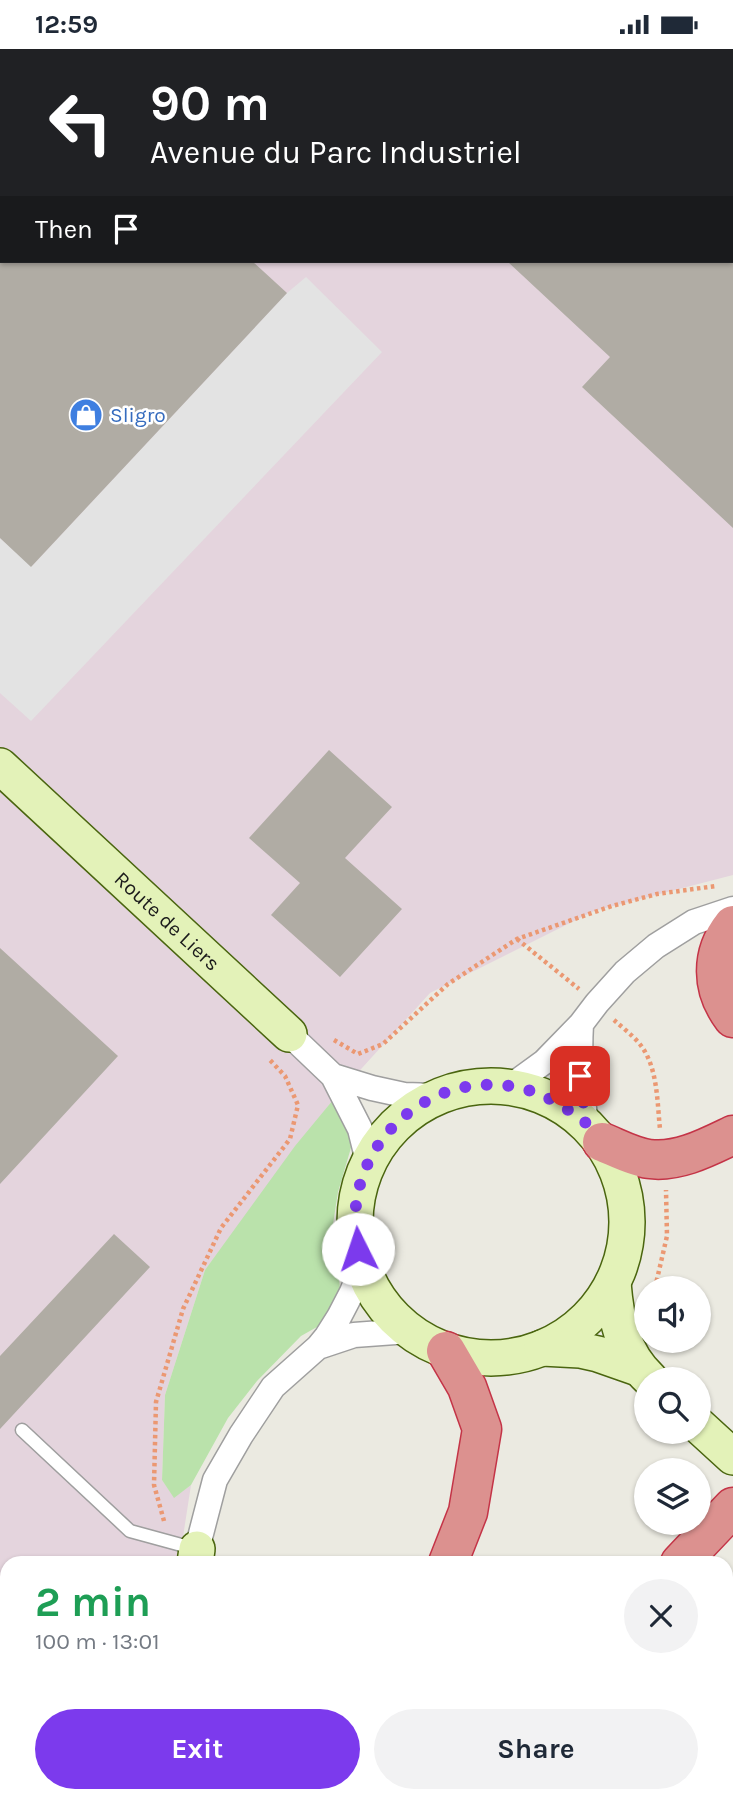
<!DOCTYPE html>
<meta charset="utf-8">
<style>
body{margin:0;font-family:Karla,sans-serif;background:#f2f2f3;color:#1f2937;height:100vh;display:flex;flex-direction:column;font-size:26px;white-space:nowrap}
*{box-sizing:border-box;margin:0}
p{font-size:23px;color:#747a83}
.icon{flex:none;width:38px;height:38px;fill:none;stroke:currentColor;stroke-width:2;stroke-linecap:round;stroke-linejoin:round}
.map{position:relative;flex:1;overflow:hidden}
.panel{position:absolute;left:0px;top:1507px;width:733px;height:247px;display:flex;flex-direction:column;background:#fff;border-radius:21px 21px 0 0;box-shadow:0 2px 5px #0004}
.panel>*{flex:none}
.banner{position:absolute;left:0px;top:0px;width:733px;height:214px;box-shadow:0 2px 5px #0004;background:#202124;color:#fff;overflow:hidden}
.buttons{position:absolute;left:634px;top:1227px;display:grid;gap:14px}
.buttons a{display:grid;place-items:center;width:77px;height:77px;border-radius:50%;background:#fff;box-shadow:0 2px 5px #0004;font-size:35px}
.pin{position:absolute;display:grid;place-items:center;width:60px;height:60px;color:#fff;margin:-30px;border-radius:14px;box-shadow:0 4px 10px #0006}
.me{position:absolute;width:77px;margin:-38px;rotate:356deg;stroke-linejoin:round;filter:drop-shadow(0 0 5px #0008)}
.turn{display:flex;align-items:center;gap:24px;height:147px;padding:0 35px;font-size:32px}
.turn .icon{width:91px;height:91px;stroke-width:2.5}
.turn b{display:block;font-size:49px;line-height:60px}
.then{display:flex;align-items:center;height:66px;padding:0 35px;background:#0003;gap:14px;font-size:26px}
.round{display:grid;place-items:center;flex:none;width:74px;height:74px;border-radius:37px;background:#f2f2f3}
.head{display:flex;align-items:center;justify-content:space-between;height:119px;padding:0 35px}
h1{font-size:42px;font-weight:700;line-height:52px;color:#1e9e55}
.cta{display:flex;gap:14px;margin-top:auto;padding:14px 35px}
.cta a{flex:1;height:80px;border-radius:42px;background:#7c3aed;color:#fff;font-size:28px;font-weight:700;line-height:80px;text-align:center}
.cta a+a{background:#f2f2f3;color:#1f2937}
.status{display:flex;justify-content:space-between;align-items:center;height:49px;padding:0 35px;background:#fff;direction:ltr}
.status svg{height:19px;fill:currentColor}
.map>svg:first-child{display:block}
</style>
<div class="status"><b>12:59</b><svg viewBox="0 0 49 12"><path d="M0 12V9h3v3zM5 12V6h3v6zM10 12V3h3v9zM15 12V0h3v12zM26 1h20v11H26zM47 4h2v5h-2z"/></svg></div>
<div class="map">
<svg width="733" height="1753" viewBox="0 0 733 1753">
<rect width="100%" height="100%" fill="#ebeae1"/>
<path fill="#e4d4dd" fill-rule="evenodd" d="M0,0H733V826L594,862L430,944L333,1051L205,1221L165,1346L162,1431L174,1448L191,1436L179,1514H7V1746L134,1747L130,1753H0ZM2,2H732V212H2Z"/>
<path fill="#bae2ab" d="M333,1051L353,1092L338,1143L333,1175L340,1239L324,1274L301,1287L257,1332L228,1369L191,1436L174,1449L162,1431L165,1346L205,1221L295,1097Z"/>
<path fill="#9dc799" d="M486,1747V1746L554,1747L548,1753H480Z"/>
<path fill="#e3e3e3" d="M306,228L382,303L31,672L0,644V489L32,517L287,244Z"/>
<path fill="#b0aca4" d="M0,212H252L287,244L31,518L0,489Z
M507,212H733V479L582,338L610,308Z
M329,701L392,758L345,809L402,860L340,928L271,866L300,834L249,789Z
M0,899L118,1007L0,1135Z
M114,1185L150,1218L0,1380V1307Z
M0,1611L7,1618V1646L0,1654Z"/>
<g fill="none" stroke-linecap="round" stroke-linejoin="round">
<defs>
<path id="lane" d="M22,1381L130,1482L196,1500"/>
<path id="street" d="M581,975C579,1009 581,1041 586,1074
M289,985L333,1027L360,1080L368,1112
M333,1027L372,1039L404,1046L437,1047
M511,1037L544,1013L581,975L597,954L625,923L656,897L694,873L733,860
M318,1298L354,1286L409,1282
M197,1500L215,1431L241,1386L273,1338L318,1298L327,1287L339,1268L352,1243L362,1218"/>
<g id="secondary">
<path id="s1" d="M0,717L289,985"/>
<circle cx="491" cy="1173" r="136"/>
<path d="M613,1234C616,1270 622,1304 650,1330"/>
<path d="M542,1299L580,1301L598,1305L638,1319"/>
<path d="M698,1376L733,1408"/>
<path d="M195,1514L197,1500"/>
<path d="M146,1753L148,1746"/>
</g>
<path id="highway" d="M733,876C710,905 711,940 733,969
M602,1093C617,1099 633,1108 649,1110C678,1114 708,1098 733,1086
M446,1302L467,1338L482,1380L468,1463L448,1514
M680,1514L733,1458
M726,1591L733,1584
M296,1753L300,1746
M452,1753L458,1746
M572,1753L578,1746"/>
</defs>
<use href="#lane" stroke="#9f9f9f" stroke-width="15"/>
<use href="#street" stroke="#9f9f9f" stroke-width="27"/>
<use href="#secondary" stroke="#4a650f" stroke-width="38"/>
<use href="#highway" stroke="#c43447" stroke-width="41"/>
<path stroke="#eb9872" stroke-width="4.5" stroke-dasharray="3.5 3.5" stroke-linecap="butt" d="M517,890L579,940
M614,971C622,978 632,986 639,994C658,1017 657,1052 660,1080
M334,991L358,1005L383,995L448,935L517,890L612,857L657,845L716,837
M655,1239L667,1187L666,1141
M164,1472L154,1436L156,1353L183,1260L221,1179L290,1090L298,1056L285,1027L269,1010"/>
<use href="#lane" stroke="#fff" stroke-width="12"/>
<use href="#street" stroke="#fff" stroke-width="24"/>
<use href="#secondary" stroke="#e3f2b8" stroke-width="35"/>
<use href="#highway" stroke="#dc918f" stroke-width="38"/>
</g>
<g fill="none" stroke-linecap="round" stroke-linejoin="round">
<path stroke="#7c3aed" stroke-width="12" stroke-dasharray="0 21.6" d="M358,1200C339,1108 416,1024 510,1037C539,1041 563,1056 586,1074L580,1027"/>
</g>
<defs>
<symbol id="shop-disc" viewBox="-11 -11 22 22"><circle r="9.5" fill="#3f7fe0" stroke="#fff"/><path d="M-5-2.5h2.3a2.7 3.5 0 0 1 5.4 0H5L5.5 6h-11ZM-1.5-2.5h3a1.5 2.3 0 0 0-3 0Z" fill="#fff"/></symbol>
</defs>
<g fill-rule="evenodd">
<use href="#shop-disc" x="67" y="347" width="38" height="38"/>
</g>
<g text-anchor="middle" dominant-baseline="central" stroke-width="5" stroke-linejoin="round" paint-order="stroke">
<g font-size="21" fill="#366cbe" stroke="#fff" text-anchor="start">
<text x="110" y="366">Sligro</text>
</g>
<g font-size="21" fill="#1b1b1b" stroke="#fff">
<text stroke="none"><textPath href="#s1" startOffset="228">Route de Liers</textPath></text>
</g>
</g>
</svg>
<div class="buttons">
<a><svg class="icon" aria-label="sound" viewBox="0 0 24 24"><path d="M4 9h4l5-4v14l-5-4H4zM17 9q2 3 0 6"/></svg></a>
<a><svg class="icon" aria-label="search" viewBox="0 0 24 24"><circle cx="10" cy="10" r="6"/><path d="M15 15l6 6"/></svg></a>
<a><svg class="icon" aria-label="layers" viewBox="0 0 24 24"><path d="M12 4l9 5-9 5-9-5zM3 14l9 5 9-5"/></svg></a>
</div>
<div class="pin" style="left:580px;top:1027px;background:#d93025"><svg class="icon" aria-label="arrive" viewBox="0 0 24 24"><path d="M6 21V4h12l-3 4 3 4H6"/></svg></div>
<svg class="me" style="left:358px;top:1200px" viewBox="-20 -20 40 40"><circle r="19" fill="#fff"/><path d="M0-13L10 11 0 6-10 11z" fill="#7c3aed"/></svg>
<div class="banner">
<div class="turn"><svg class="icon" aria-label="left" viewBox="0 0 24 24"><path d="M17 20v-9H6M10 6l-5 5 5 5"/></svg><div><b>90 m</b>Avenue du Parc Industriel</div></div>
<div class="then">Then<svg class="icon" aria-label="arrive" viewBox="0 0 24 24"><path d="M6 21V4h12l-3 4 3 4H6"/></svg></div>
</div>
<section class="panel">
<div class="head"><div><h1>2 min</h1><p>100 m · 13:01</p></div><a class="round"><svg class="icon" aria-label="close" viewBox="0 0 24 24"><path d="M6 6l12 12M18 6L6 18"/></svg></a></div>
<div class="cta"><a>Exit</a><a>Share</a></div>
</section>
</div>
